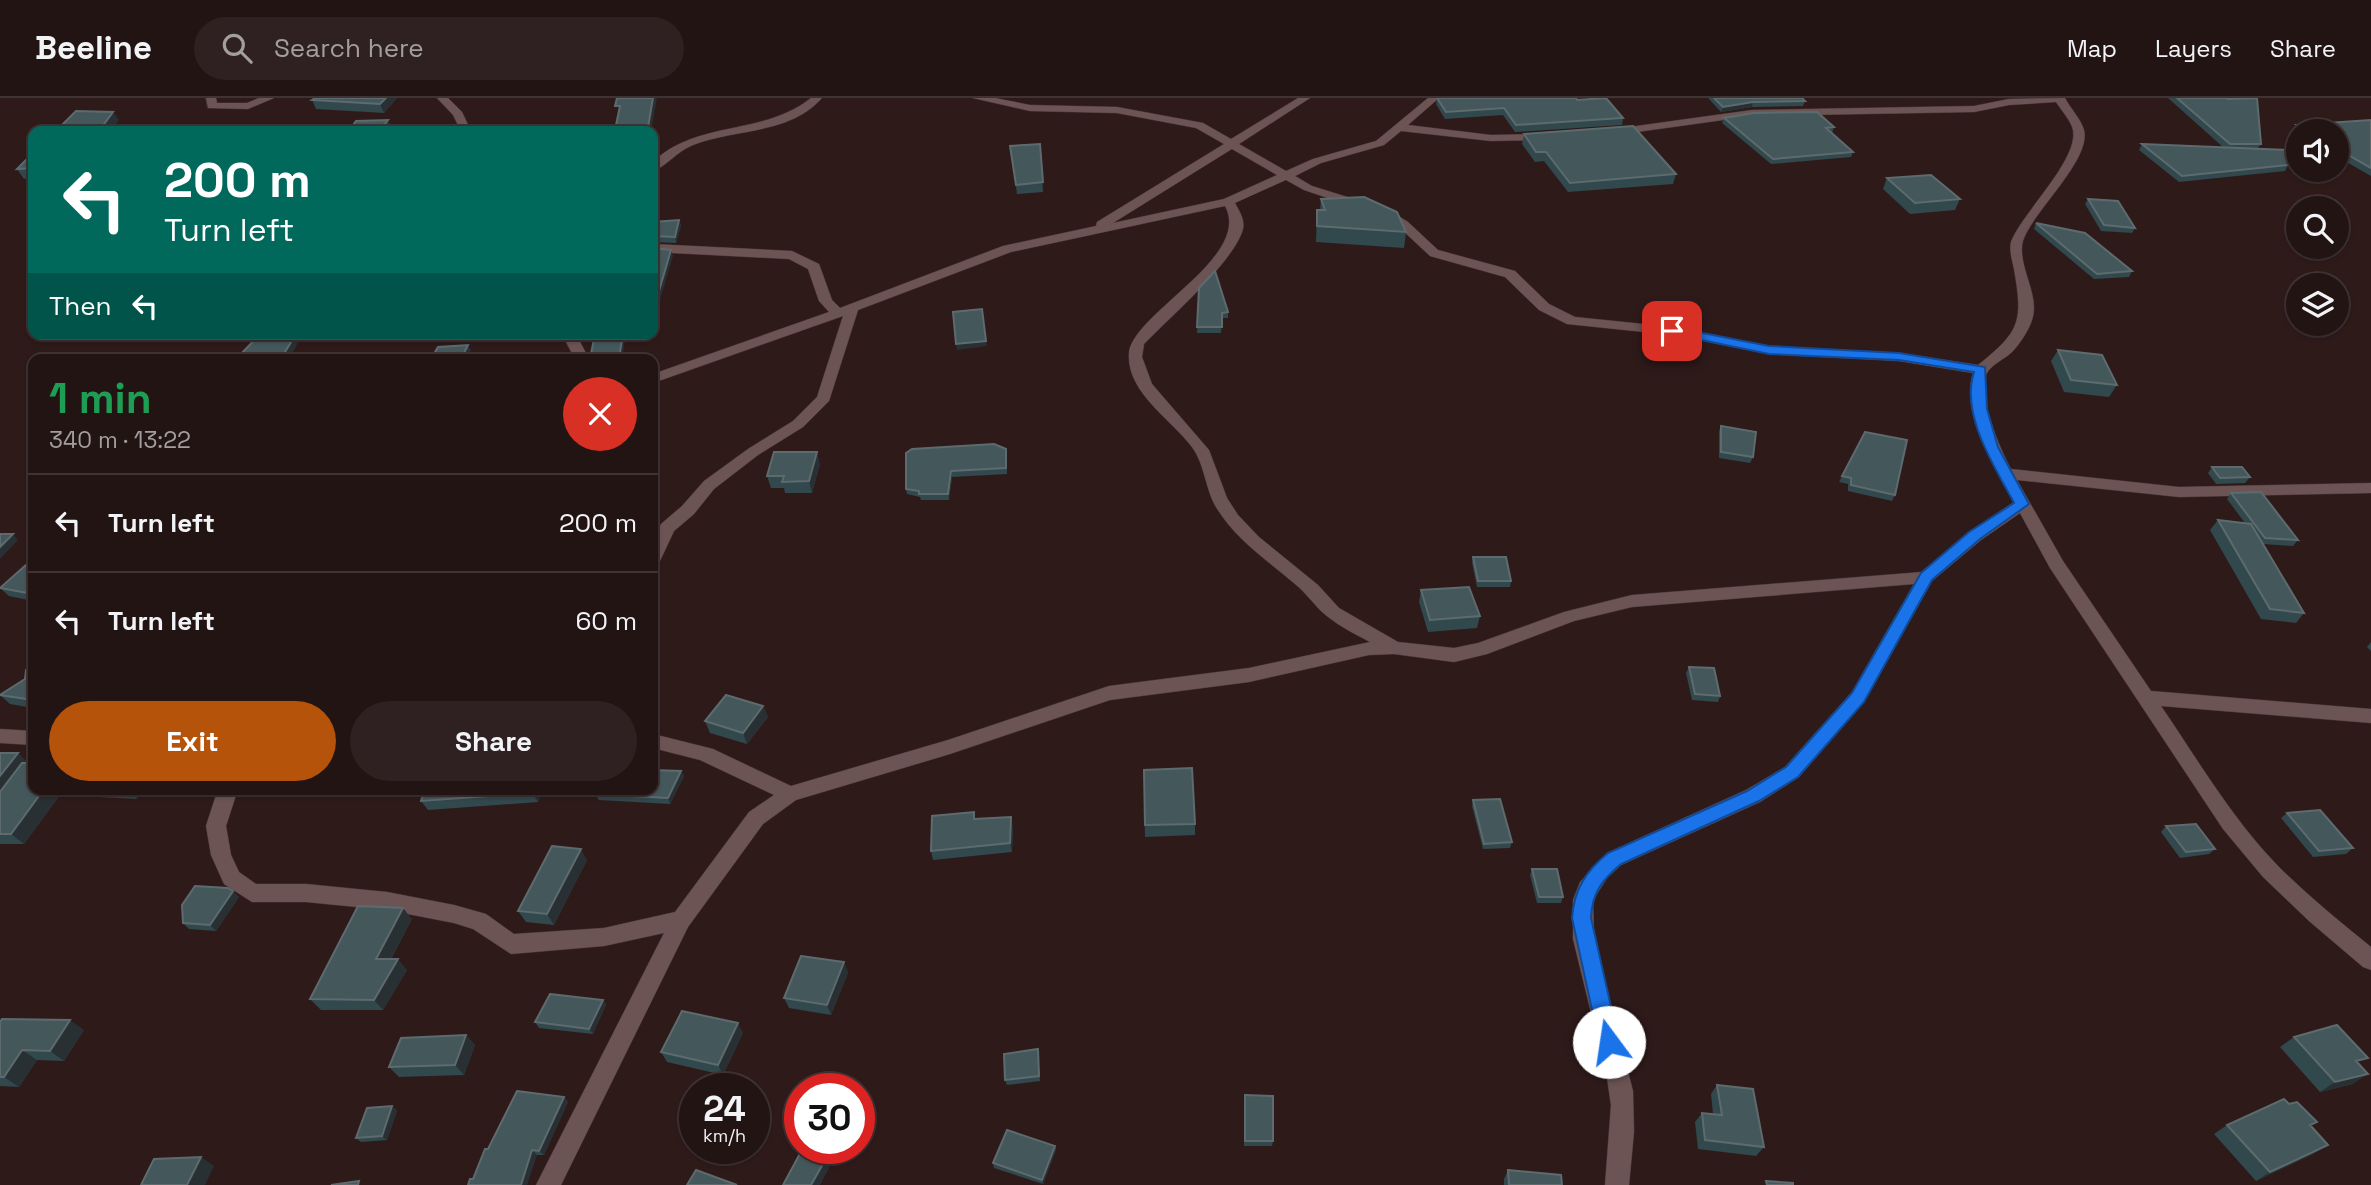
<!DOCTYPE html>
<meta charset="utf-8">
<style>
body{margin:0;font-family:"Space Grotesk",sans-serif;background:#2f2122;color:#f1f3f6;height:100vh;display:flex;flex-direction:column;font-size:26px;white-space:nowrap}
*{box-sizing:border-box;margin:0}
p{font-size:23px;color:#a39ea0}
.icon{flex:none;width:38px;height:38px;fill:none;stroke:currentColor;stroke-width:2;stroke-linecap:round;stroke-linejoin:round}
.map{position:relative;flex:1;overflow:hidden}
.sheet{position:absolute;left:28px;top:256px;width:630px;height:441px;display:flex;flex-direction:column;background:#231414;border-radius:14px;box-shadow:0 2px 5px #0004,0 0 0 2px #403334}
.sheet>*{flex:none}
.hud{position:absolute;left:28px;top:28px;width:630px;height:214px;border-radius:14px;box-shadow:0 2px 5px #0004,0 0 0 2px #403334;background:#00695c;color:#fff;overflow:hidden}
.fabs{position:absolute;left:2286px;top:21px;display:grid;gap:14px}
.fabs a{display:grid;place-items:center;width:63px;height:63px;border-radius:50%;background:#231414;box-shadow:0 2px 5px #0004,0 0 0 2px #403334;font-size:35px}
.speed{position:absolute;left:679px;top:975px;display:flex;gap:14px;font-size:35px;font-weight:700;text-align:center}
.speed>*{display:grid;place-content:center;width:91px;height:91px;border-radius:50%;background:#231414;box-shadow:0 2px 5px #0004,0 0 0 2px #403334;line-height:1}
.speed small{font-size:18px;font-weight:400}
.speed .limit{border:10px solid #d22;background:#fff;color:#111}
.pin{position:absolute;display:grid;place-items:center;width:60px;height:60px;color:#fff;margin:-30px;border-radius:14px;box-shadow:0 4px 10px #0006}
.me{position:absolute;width:77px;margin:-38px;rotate:346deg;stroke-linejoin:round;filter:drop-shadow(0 0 5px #0008)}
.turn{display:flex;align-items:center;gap:24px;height:147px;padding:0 21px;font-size:32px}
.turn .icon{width:91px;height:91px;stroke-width:2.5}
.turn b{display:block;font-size:49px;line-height:60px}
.then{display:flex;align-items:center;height:66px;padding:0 21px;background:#0003;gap:14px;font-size:26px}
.round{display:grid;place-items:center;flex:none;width:74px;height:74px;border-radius:37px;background:#2f2122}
.overview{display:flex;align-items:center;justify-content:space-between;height:119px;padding:0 21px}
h1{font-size:42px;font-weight:700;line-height:52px;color:#1e9e55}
.button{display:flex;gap:14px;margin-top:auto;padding:14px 21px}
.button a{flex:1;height:80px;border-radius:42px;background:#b45309;color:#fff;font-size:28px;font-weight:700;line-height:80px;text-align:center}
.button a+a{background:#2f2122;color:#f1f3f6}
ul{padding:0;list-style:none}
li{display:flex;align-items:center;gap:21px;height:98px;padding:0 21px;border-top:2px solid #403334}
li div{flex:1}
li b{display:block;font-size:26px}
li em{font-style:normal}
header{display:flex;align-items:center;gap:42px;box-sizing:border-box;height:98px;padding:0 35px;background:#231414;border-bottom:2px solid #403334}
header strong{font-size:33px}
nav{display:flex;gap:38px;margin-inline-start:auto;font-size:24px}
.search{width:490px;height:63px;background:#2f2122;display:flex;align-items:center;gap:18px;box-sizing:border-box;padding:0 24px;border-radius:38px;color:#a39ea0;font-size:26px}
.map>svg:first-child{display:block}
</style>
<header>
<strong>Beeline</strong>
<div class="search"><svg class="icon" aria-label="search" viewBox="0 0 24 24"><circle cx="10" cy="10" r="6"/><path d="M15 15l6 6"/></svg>Search here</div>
<nav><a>Map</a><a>Layers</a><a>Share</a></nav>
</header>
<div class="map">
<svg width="2371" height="1087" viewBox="0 0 2371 1087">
<rect width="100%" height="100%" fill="#2f1a1a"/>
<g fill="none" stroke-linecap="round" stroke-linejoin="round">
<defs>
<path id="minor" d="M206,0H216L217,5H247L259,0H274L248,11L208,10Z
M437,0H448L462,14L471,33H461L453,17Z
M811,0H822C789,37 736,30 693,47C677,53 666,69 653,73V64C696,22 764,38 811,0Z
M973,0H995L1030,7L1117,9L1203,25L1231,41L1298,0H1310L1239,46L1286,73L1313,61L1376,43L1428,0H1439L1408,27L1491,37L1545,36L1551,39L1545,42L1491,43L1401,33L1384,47L1321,65L1295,78L1312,88L1389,112L1408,124L1438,152L1515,173L1549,206L1575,219L1673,229L1769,248L1899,255L1978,267C2021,233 2023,223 2014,171C2012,162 2009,152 2011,144C2021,116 2079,62 2073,32C2071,23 2062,13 2056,4L2009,7L1974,14L1752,18L1615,37L1609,34L1615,31L1752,12L1974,8L2009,1L2065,0C2070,10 2081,21 2084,32C2092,64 2024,121 2022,148C2020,173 2040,198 2032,222C2029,232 2019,247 2012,254C2005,261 1992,266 1987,275C1975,294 2001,353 2011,371L2179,389L2371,385V395L2179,399L2017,382L2063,463L2151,593L2371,611V625L2161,608C2198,662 2232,721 2278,768C2307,797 2339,823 2371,849V872L2363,869L2309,823L2263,779L2223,731L2050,470L2020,415L1981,442L1932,483L1864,604L1799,679L1760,704L1621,767L1607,780L1593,802L1594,841L1633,993L1634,1034L1629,1087H1605L1611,1007L1607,980L1573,841V802L1580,784L1607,755L1746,692L1785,669L1852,594L1914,486L1632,509L1574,523L1487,556L1454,564L1394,556L1369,557L1249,584L1110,602L950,656L796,702L763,726L688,829L561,1087H536L664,835L604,848L511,856L473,831L454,825L387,812L306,804H252L224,786L211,757L206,728L218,691H238L226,728L231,757L239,774L256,786H306L387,794L454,807L486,816L514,836L604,830L675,814L749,714L774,697L700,662L653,650V636L713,651L791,688L948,642L1109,588L1249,570L1370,544C1353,535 1335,526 1321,513C1312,504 1305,494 1295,486C1267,462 1235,441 1216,409C1205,390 1205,367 1192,349C1172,322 1126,294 1129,255C1133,215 1253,159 1225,108L1011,154L858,212L829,303L803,329L758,357L714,391L694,416L674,433L659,465L653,467V444L661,426L682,408L704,383L748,351L793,323L817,299L843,218L653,285V276L829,214L819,203L808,171L789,161L653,154V146L792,153L819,166L832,202L840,210L1003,148L1096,128L1097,124L1224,46L1196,30L1117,15L1030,13ZM1232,51L1277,77L1224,101L1113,125ZM1286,82L1304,92L1381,118L1400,130L1430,158L1505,179L1539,212L1567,226L1673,237L1769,256L1899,263L1973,275C1960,314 1995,371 2014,404L1969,434L1922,474L1632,497L1564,514L1478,545L1454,550L1398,544L1339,510L1318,487L1259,439L1238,417L1227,400L1209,352L1152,286L1142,259L1144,246C1169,220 1234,164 1243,131C1245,121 1239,113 1235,105Z
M562,236H576L589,261H575Z
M0,631L33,633V647L0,645Z"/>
</defs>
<use href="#minor" stroke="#473636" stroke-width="1"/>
<use href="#minor" fill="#6d5454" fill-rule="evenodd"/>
</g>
<path fill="#31484d" d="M315,0H397L384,15L316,11L312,2Z
M1437,0L1577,2L1623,20L1622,27L1515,34L1503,17L1445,21L1436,6Z
M1708,0H1802L1805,3L1803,8L1752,9L1721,14Z
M2168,0H2226L2261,46L2257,51L2288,67L2285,73L2179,84L2139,52L2142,46L2224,50Z
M1724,20L1834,29L1832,35L1853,54L1851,59L1771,66L1722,25Z
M2371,22V78L2336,58V33H2298V35L2293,33L2297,27Z
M1524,36L1676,76L1673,86L1568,94L1544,63L1535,64L1522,46Z
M1040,46L1043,94L1017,96L1010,48Z
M33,55V80L24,81L17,71Z
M1887,80L1960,101L1955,112L1910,116L1883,91Z
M1321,101L1406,134L1404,150L1316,144L1317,112H1320Z
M2088,101L2135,130L2132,135L2101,133L2085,106Z
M679,122L681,128L676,145L653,144V124Z
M2036,125L2132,173L2129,179L2094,181L2034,131Z
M1199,190L1228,214V220H1222L1221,235H1197Z
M260,236H303L288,261H245L241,256Z
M2058,252L2117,287L2109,299L2064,294L2051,263Z
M1721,328L1753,359L1750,365L1719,360V333Z
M1865,334L1895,397L1892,403L1848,393V386L1839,384Z
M906,355L1007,357V376L952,379L949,402H921L920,399L907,396L906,391Z
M820,366L812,395H785L784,390H771L767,378Z
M2212,369L2250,379L2245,385L2216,386L2208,375Z
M2231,395L2298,442L2293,448L2263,446L2304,515L2296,525L2261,521L2210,432L2218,422L2245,425L2227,401Z
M1473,459L1511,483L1510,489H1477L1472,465Z
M33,467V503L9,498L0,490Z
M1421,492L1480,518L1477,530L1428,534L1419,504Z
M2371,544V553L2367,549Z
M33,566V610L10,606L0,597L25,581Z
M1689,569L1720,598L1718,604L1692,602L1686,575Z
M763,608L768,619L747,646L710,635L705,623Z
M0,655H18L28,665L33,691H144L137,701L60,697L24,746H0Z
M1144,672L1195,726V737L1145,739Z
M681,673L684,678L670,706L599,702L595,696Z
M543,691L538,704L428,712L421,703Z
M1473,702L1512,744L1510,750L1483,751L1472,708Z
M974,714L975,721L1013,729L1012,754L933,762L931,753Z
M2287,715L2353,750L2346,756L2313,759L2281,720Z
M2166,728L2215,751L2209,756L2180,760L2161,734Z
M587,762L554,827L526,824L518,813Z
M1532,771L1563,799L1561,805H1537L1530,777Z
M239,799L216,833L189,831L183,825Z
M412,821L391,861L407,872L383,912H321L310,901Z
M844,864L848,875L831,917L789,910L784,900Z
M603,902L606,907L593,936L539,930L535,924Z
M0,924L84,932L64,963L37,962L19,989L0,988Z
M743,935L723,977L667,964L661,954Z
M466,937L475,947L464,977L399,979L389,969Z
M2294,939L2358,966L2353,986L2320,994L2280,949Z
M1038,951L1040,983L1007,987L1005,982Z
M1717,987L1764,1049L1756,1058L1698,1051L1695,1024L1702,1015L1713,1016L1711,996Z
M1245,997L1273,1043L1272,1048H1244Z
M564,999L568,1004L544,1057H537L473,1081L488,1051Z
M392,1008L397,1013L387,1042L361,1044L356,1040Z
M2227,1027L2311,1028L2328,1047L2313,1056L2256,1083L2214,1036Z
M1055,1048L1056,1052L1043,1086L994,1070L993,1065Z
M1508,1072L1562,1087H1504V1081Z"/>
<path fill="#283033" d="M386,0H397L384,15L380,6Z
M653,0H657L651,33H616L615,32Z
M1753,4L1752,9L1721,14L1723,9Z
M113,14L119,22L111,33H99Z
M388,22L393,31L392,33H380Z
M679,122L681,128L676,145L675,139Z
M671,152L673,158L656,216L654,210Z
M982,211L987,248L957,252L956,246Z
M296,236H303L288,261H283L282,259Z
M623,236H626L622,261H619Z
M468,247L471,252L467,261H461Z
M817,354L820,366L812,395L809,383Z
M951,373L952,379L949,402L948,396Z
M13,436L18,442L0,461V449Z
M763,608L768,619L747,646L743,635Z
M18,655L30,667L0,693V678Z
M681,673L684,678L670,706L668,700Z
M44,691H53L60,697L24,746L11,736Z
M127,691H144L137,701Z
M533,691H543L538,704L532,695Z
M1011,719L1013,729L1012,754L1010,745Z
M581,751L587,762L554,827L547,816Z
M233,793L239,799L216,833L210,827Z
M403,810L412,821L385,871L376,861Z
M398,861L407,872L383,912L374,902Z
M844,864L848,875L831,917L827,907Z
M603,902L606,907L593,936L589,931Z
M70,922L84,932L64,963L50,953Z
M738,925L743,935L723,977L718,967Z
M466,937L475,947L464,977L455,967Z
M22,952L37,962L19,989L4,979Z
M2368,976L2353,986L2320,994L2335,984Z
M564,999L568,1004L544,1057L539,1053Z
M392,1008L397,1013L387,1042L382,1038Z
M2328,1047L2313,1056L2256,1083L2270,1074Z
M1055,1048L1056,1052L1043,1086L1042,1082Z
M832,1050H840L820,1087H811Z
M532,1052L537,1057L527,1087H521Z
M201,1059L214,1068L205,1087H187Z"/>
<path fill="#44575b" stroke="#5d6b6e" stroke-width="2" d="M315,0H386L380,6L312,2Z
M617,0H653L648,29L615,32L620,8H615Z
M1437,0H1576L1577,2L1606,0L1623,20L1516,27L1504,10L1446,14Z
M1714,0H1802L1805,3L1753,4L1723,9Z
M2177,0H2226L2228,1L2257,0L2261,46H2230Z
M76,13L113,14L99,33H56Z
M1817,14L1834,29L1826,30L1853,54L1773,61L1724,20L1754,15Z
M388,22L380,33H349L356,23Z
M2371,22V70L2336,50V33H2307L2297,27Z
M1633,28L1676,76L1570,85L1546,54H1536L1524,36Z
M1040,46L1043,84L1016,87L1010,48Z
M2142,46L2288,52V67L2182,78Z
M33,55V70L17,71Z
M1931,77L1960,101L1915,105L1887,80Z
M1364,99L1397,114L1406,134L1317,128V112H1325L1321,101Z
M2088,101L2118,103L2135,130L2104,127Z
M679,122L675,139L653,138V124Z
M2036,125L2085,135L2132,173L2097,176Z
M653,150L671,152L654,210H653Z
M1215,173L1228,214L1222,215V229H1197L1199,190Z
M982,211L986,243L956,246L953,214Z
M260,236H296L282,259L241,256Z
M595,236H623L619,260L590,261Z
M468,247L461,261H431L438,249Z
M2058,252L2102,257L2117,287L2071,282Z
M1721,328L1756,334L1753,359L1721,354Z
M1865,334L1907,342L1895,397L1851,387V380L1842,378Z
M994,346L1006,351V370L951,373L948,396H919V393L906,391V355L912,351Z
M774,354H817L809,383L782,384L784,378H767Z
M2212,369H2242L2250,379L2220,380Z
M2261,394L2298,442L2265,440L2231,395Z
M2218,422L2251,426L2304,515L2270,511Z
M0,436H13L0,449Z
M1473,459H1506L1511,483H1478Z
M27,466L33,467V496L0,490Z
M1469,489L1480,518L1430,522L1421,492Z
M33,566V602L0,597L25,581L26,572Z
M1689,569L1714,570L1720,598L1695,596Z
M726,597L763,608L743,635L705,623Z
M0,655H18L0,678Z
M22,665H33V691H44L11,736H0V694Z
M1192,670L1195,726L1145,727L1144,672Z
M653,672L681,673L668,700L595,696L598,691H653Z
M425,691H533L532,695L421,703Z
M1500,701L1512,744L1484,746L1473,702Z
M2320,712L2353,750L2319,753L2287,715Z
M974,714V721L1011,719L1010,745L931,753L932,718Z
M2196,726L2215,751L2186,754L2166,728Z
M552,748L581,751L547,816L518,813Z
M1532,771H1557L1563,799H1539Z
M195,788L228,790L233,793L210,827L183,825L182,807Z
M358,808L403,810L376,861H398L374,902L310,901Z
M801,858L844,864L827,907L784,900Z
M550,896L603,902L589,931L535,924Z
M682,913L738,925L718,967L661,954Z
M2,921L70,922L50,953L22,952L4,979H0V924Z
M2337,927L2368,960L2356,963L2368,976L2335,984L2294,939Z
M466,937L455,967L389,969L401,940Z
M1038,951L1039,978L1005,982L1004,956Z
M1717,987L1753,991L1764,1049L1705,1042L1702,1015L1722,1017Z
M517,993L564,999L539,1053L532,1052L521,1087H468L470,1081H473L485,1051H488Z
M1245,997L1273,998V1043H1245Z
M2284,1001L2289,1006L2297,1004L2317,1024L2310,1027L2328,1047L2270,1074L2227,1027Z
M392,1008L382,1038L356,1040L367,1010Z
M1007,1032L1055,1048L1042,1082L993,1065Z
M803,1050H832L811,1087H783Z
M201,1059L187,1087H141L154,1061Z
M696,1072L737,1087H687Z
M1508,1072L1561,1077L1562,1087H1509Z
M359,1083L358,1087H331Z
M1766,1083L1793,1085V1087H1767Z"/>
<path fill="#1a73e8" stroke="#114b97" stroke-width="2" d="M1672,229L1769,248L1899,255L1985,269L1987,311L1998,349L2029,406L1980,441L1932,482L1864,604L1798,679L1759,703L1621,766C1602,782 1592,795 1591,820L1619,944L1616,950L1609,953L1602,950L1599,944L1572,820C1574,791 1586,773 1608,755L1747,693L1786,669L1852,595L1921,475L1969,434L2014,405C1995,369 1960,317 1974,274L1899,262L1769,256L1668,235V230Z"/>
</svg>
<div class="fabs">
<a><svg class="icon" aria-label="sound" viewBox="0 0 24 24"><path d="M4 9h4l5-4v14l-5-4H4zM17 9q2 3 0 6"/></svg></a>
<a><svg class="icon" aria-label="search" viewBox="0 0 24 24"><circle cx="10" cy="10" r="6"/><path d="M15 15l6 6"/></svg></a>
<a><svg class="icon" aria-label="layers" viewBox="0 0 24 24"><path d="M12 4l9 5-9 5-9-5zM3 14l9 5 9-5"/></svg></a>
</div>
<div class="speed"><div>24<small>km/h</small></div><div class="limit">30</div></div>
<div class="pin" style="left:1672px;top:233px;background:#d93025"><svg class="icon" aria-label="arrive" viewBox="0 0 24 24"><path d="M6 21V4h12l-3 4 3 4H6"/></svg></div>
<svg class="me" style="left:1609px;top:944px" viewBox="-20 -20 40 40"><circle r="19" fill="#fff"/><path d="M0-13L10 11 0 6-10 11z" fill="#1a73e8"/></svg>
<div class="hud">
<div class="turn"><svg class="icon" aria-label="left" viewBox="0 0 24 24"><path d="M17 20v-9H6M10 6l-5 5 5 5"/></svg><div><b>200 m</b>Turn left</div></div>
<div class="then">Then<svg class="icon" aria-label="left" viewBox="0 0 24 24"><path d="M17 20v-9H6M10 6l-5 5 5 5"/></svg></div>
</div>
<section class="sheet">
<div class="overview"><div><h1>1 min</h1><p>340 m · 13:22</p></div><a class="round" style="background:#d93025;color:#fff"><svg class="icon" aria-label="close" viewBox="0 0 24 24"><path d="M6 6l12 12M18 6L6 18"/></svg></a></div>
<ul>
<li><svg class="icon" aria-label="left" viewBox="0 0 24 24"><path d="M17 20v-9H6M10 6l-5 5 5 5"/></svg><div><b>Turn left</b></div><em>200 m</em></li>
<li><svg class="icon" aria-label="left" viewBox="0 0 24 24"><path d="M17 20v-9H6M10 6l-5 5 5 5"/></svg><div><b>Turn left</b></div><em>60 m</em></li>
</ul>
<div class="button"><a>Exit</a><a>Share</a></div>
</section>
</div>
